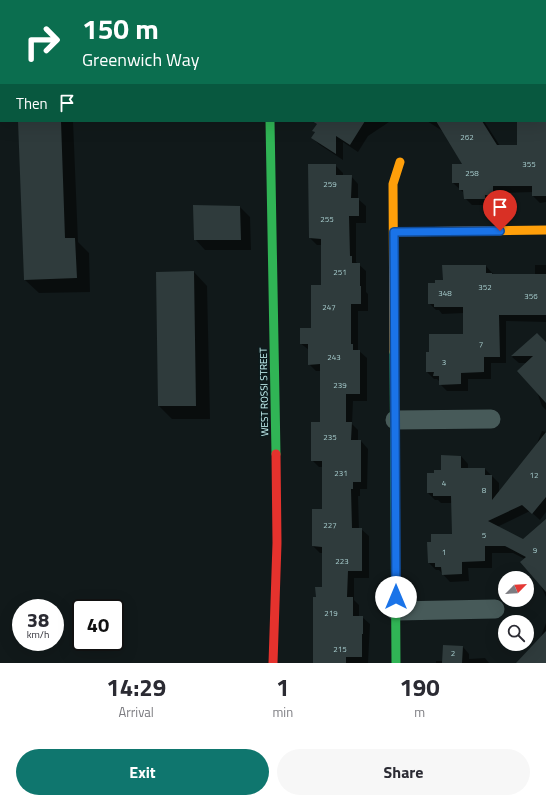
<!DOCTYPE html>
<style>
body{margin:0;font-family:"Titillium Web",sans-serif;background:#f7f7f7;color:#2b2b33;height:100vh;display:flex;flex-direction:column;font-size:15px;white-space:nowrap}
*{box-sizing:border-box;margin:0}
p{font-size:13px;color:#7c7c81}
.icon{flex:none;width:22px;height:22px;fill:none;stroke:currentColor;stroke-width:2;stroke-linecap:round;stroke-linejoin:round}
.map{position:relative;height:663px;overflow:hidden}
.sheet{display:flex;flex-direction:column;background:#fff;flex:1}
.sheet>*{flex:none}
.guide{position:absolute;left:0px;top:0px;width:546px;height:122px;box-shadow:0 4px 16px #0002;background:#0b6e4f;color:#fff;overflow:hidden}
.needle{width:26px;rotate:66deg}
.fabs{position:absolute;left:498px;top:571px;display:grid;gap:8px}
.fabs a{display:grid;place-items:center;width:36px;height:36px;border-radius:50%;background:#fff;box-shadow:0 4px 16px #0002;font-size:20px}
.speed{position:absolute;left:12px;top:599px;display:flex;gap:8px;font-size:20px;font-weight:700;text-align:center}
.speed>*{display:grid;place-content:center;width:52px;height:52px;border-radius:50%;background:#fff;box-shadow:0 4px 16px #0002;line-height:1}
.speed small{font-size:10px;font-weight:400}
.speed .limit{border:2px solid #111;border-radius:6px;background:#fff;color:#111}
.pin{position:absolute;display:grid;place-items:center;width:34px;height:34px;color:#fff;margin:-41px -17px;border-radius:50% 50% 50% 0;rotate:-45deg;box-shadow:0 0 4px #0007}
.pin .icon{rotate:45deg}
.me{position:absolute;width:44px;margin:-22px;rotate:0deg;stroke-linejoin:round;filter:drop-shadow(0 0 3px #0008)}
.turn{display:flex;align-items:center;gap:14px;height:84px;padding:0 16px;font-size:18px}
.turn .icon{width:52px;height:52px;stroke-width:2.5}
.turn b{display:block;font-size:28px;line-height:34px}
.then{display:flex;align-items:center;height:38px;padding:0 16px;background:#0003;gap:8px;font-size:15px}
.eta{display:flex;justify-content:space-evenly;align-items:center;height:68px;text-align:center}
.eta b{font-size:24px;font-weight:700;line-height:28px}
.action{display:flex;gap:8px;margin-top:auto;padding:8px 16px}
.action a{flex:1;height:46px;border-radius:24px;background:#0f766e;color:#fff;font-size:16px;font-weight:700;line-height:46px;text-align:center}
.action a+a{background:#f7f7f7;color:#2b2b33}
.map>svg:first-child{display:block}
</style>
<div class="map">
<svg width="546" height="663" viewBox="0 0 546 663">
<rect width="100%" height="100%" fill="#11191a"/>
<path fill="#0007" d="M361,0H546V9L545,1Z
M545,103L546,202L540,203L533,196V192L499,193V201H491V205H472L465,198L464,193L453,183L463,165L444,132L427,121H484L500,146H518V121H545Z
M19,121H73L78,242L89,253L90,292L39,293L25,280Z
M320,121H388L389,122L368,136L358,152L343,142V160L320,145L312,138Z
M336,166L343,173V176H351L358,184V199L366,206V223H356V262L366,271V292L368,294V311H358V350L367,358V401H353L352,424L358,430V441H361L368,449L367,489H360V496H358L359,529H361L369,536V578H354V600L359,605V617H362L370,624L368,663H314L317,598L323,588V553H320L313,546V510H323V467H319L312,460L321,423V371H316L309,364V350L300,343L312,329L322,286V245H317L310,238Z
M240,207L250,217L251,250H205L195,239Z
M535,265H546V322L506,321V363H491V379H468V391H447L440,384V382L437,379H434L427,372L464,335V313L442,314L439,310H436L429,303L436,284L486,266L493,274L535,275Z
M194,272L207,286L210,419H172L159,406Z
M537,334L546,343V410L542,406L527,363H519L512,357Z
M542,431L546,432V512L540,520L530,511L497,527L523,541L546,530V597L539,582L525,559L513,553H492V568H468L469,581L450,582L439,570H436L429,563L432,543L453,535L452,503H441L438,500H435L428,493L435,474L442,471L461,456L468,464V469H485L499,483V493L536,446Z
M546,623V645L540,639Z
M463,647L469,654V659L485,658L489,663H428H436V661H443Z"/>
<path fill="#2f3b3c" d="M18,121H61L65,238H75L77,278L24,280Z
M312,121H365L350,145L336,136V154L311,138L315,132L312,131L317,124Z
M436,121H482L497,145H517V121H546V196H532V186H493V195H485V199H464L463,190H459V183H452V164H462Z
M308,164H336V175H352L351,198H359V216H349L350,256H352V263H360V286H361V304H351V344H353V350H360V394H346V422H352L351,440H361V482H353V489H351L352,528H362V571H348L347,597H353V616H363V634H362V657H346V663H313V597H316L315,587H322V547L312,546V509H322V461H311V422H320V364L308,365V344H300V328H311V285H321V239L309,238Z
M193,205L240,206L241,240H194Z
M442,265H486V273H492V274H546V315H499L500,357H484V372L461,373V384L439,385V376H433L434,372H426V352H429V334H463V307H434V304H428V283H435V280H443Z
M194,271L196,406H158L156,272Z
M537,333L546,342V403L517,371L533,356H511Z
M546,432V497L532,514L522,505L488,521L523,539L546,519V592L520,562L526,557L505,546H485V561L462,562V574L442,575L441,567H435V563H428L427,542H431V534H452L451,496H433V493H427V473H434V470H441V455L461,456V468H485V475H492V500Z
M546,631V663H516Z
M443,645L463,646L462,663H442Z"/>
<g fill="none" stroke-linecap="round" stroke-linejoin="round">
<path stroke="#475a59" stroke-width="19" d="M0,45H1
M395,420L491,419
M396,611L495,609"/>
<path stroke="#30b455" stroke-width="9" d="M269,0V1
M545,39H546
M270,121L276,454
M394,352L396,663"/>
<path stroke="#ff9f0a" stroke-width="9" d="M394,232L546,230
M394,352L393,184L400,162"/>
<path stroke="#e5322d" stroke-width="9" d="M273,663L277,543L276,454"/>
</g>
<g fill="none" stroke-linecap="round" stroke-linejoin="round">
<defs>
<path id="route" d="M396,597L394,232L500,231"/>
</defs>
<use href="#route" stroke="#114b97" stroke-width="10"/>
<use href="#route" stroke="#1a73e8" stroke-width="7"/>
</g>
<g text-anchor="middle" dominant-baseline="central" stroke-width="3" stroke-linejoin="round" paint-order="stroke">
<g font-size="8" fill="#a6cbcc">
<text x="467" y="137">262</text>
<text x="529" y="164">355</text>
<text x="472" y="173">258</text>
<text x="330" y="184">259</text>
<text x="327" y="219">255</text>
<text x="340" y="272">251</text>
<text x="485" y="287">352</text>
<text x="445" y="293">348</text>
<text x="531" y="296">356</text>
<text x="329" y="307">247</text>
<text x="481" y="344">7</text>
<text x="334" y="357">243</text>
<text x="444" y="362">3</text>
<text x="340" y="385">239</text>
<text x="330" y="437">235</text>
<text x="341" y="473">231</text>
<text x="534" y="475">12</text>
<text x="444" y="483">4</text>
<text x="484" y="490">8</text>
<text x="330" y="525">227</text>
<text x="484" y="535">5</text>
<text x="535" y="550">9</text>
<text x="444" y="552">1</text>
<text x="342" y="561">223</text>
<text x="331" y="613">219</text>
<text x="340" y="649">215</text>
<text x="453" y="653">2</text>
</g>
<g font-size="10" fill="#cdfbfc" stroke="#0d1c1e">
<text transform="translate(264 392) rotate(-91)">WEST ROSSI STREET</text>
</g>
</g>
</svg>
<div class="fabs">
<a><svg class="needle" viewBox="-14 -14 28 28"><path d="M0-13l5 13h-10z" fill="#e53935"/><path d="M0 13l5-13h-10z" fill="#7c7c81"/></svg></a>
<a><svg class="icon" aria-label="search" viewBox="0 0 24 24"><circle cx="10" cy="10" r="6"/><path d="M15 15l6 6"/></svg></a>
</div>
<div class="speed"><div>38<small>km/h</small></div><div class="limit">40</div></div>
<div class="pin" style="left:500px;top:231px;background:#d93025"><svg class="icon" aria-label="arrive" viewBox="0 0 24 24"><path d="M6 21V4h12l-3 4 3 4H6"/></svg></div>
<svg class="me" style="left:396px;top:597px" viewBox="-20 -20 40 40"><circle r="19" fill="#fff"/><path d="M0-13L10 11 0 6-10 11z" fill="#1a73e8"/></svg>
<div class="guide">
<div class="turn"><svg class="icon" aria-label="right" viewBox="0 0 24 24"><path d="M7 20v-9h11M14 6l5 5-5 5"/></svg><div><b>150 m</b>Greenwich Way</div></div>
<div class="then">Then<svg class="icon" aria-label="arrive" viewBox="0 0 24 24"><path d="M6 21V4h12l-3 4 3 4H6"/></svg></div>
</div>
</div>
<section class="sheet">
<div class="eta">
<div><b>14:29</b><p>Arrival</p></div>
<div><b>1</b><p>min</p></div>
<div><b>190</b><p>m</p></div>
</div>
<div class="action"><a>Exit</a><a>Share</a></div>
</section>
